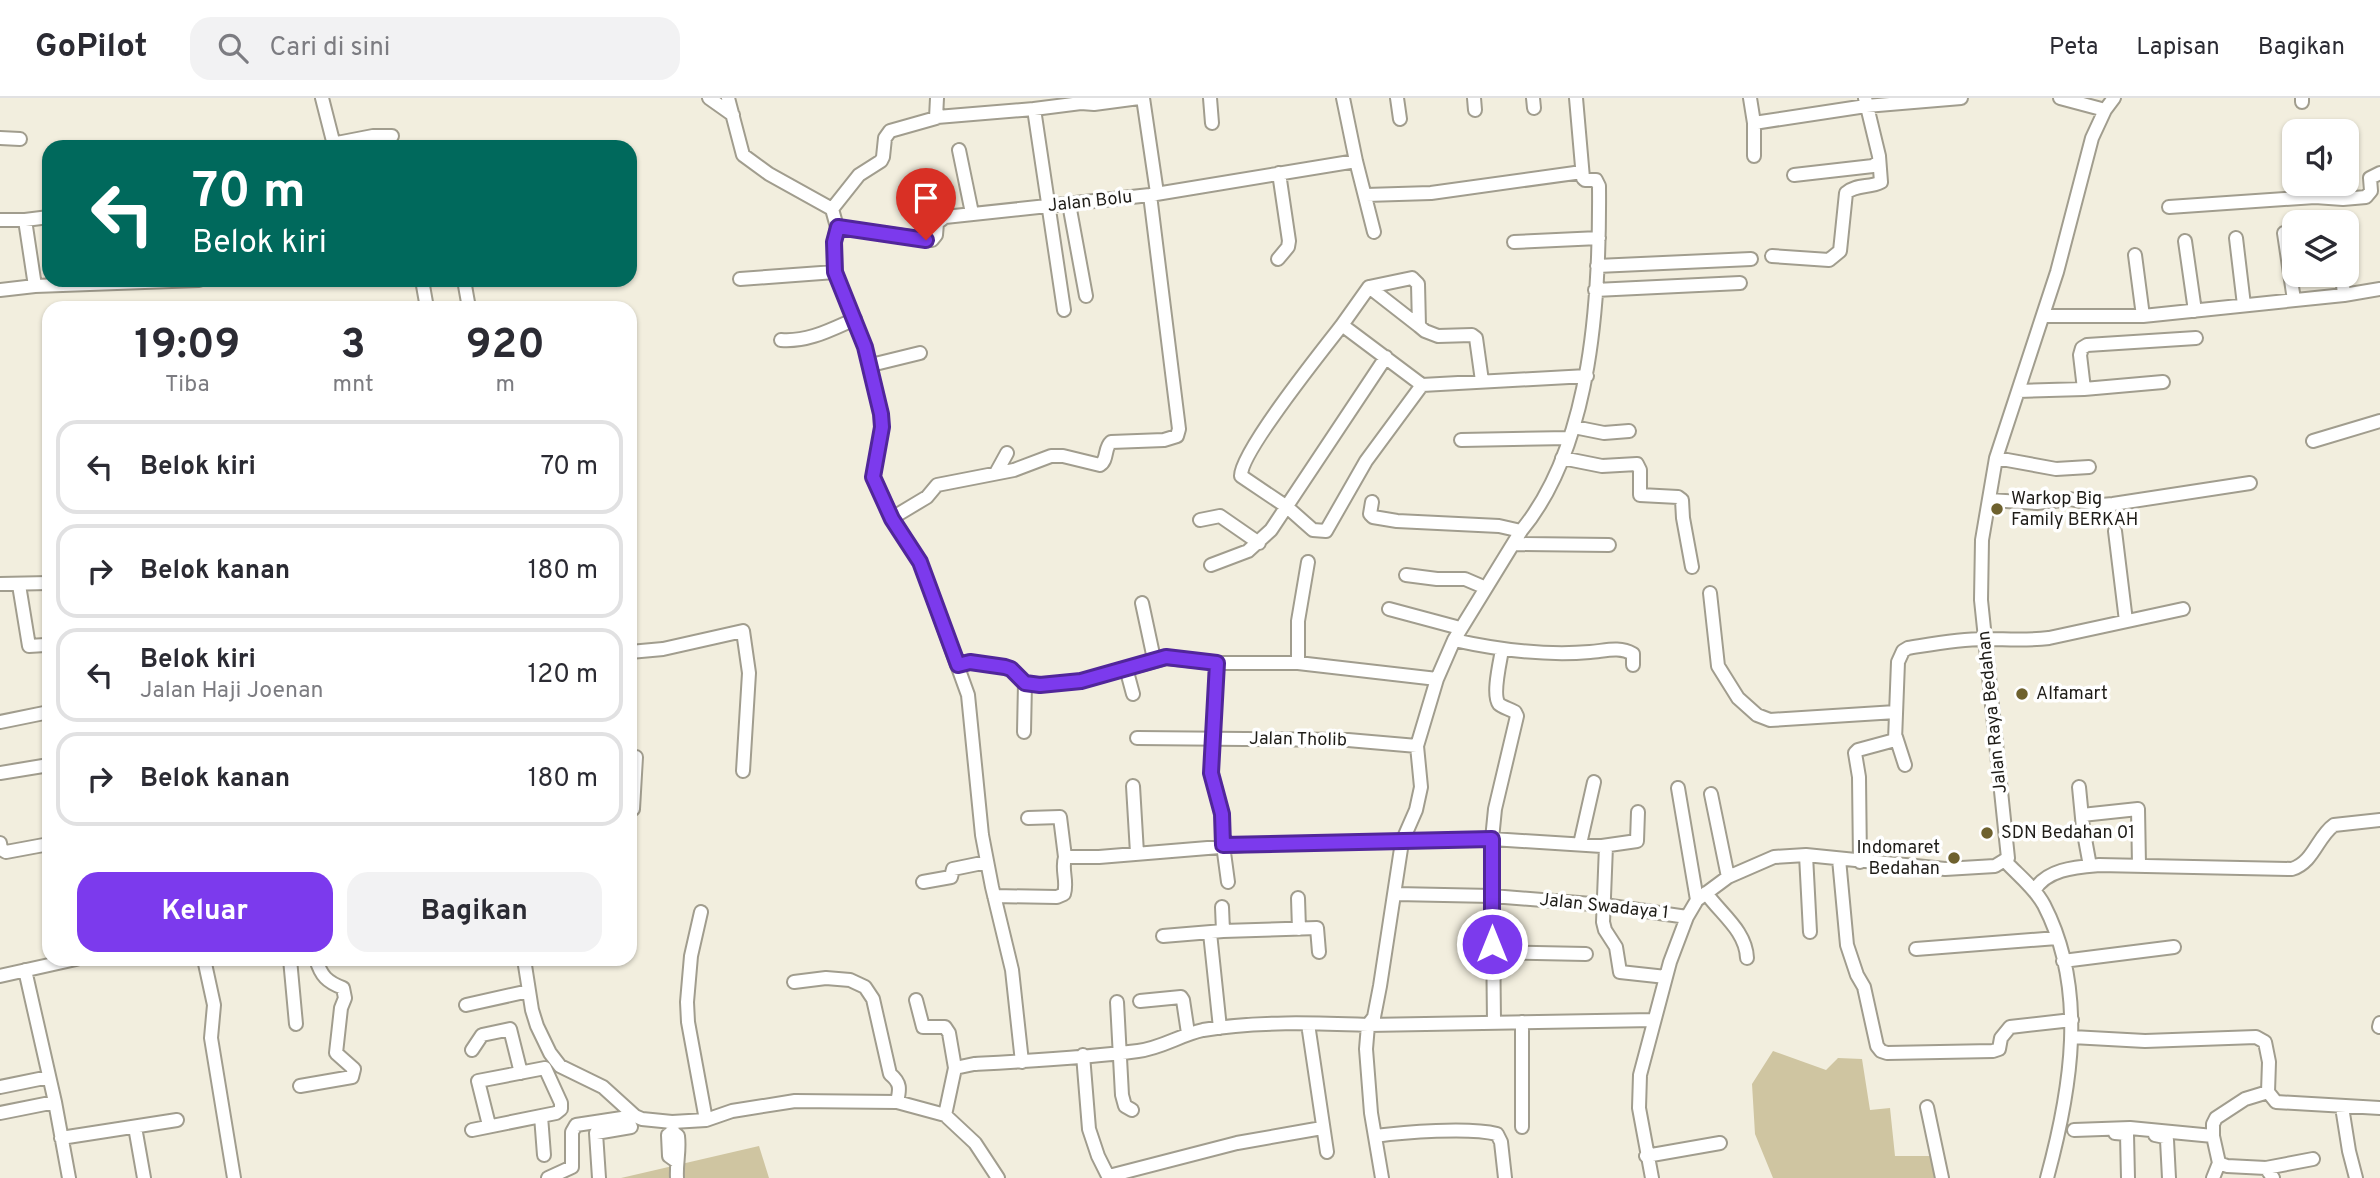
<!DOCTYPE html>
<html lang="id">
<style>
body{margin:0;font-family:Overpass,sans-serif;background:#f2f2f3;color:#2b2b33;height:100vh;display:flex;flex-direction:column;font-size:26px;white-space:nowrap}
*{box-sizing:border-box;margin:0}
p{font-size:23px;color:#7c7c81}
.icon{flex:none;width:38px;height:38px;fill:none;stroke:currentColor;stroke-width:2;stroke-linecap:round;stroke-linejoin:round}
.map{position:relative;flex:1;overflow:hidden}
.sheet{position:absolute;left:42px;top:203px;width:595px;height:665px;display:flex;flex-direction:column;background:#fff;border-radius:21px;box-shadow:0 2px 5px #0004}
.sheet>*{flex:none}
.banner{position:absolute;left:42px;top:42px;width:595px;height:147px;border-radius:21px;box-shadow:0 2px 5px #0004;background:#00695c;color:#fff;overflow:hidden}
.tools{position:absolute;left:2282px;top:21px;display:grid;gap:14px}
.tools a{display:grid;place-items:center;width:77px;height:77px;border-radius:14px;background:#fff;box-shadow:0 2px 5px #0004;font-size:35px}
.pin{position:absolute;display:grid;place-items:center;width:60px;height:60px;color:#fff;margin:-72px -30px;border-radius:50% 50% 50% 0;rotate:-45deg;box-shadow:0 0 7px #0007}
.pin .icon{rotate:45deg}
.me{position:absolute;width:77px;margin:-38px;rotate:0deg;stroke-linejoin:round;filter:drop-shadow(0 0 5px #0008)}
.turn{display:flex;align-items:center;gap:24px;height:147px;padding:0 35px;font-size:32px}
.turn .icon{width:91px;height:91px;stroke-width:2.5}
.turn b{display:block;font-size:49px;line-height:60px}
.eta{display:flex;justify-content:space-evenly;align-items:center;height:119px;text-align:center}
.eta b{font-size:42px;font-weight:700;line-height:49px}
.cta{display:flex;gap:14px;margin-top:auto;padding:14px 35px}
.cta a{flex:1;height:80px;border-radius:21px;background:#7c3aed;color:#fff;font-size:28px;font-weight:700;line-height:80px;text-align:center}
.cta a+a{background:#f2f2f3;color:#2b2b33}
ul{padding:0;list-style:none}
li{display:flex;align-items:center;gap:21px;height:94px;margin:0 14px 10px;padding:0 21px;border:4px solid #e1e1e2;border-radius:21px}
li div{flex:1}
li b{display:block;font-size:26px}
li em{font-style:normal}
header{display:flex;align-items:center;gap:42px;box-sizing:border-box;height:98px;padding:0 35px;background:#fff;border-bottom:2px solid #e1e1e2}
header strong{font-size:33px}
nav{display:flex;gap:38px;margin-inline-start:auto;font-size:24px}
.search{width:490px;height:63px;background:#f2f2f3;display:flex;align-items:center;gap:18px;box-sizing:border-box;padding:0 24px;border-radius:21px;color:#7c7c81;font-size:26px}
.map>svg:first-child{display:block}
</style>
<header>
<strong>GoPilot</strong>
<div class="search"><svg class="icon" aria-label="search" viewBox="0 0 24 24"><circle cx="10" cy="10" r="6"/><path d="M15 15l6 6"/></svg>Cari di sini</div>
<nav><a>Peta</a><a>Lapisan</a><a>Bagikan</a></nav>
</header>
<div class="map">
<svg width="2380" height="1080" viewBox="0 0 2380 1080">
<rect width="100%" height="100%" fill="#f2eede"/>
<path fill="#cfc5a1" d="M1773,953L1826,972L1838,960L1862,961L1870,1012L1890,1010L1895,1058H1934L1937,1080H1773L1755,1036L1752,986Z
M759,1048L769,1080H621Z"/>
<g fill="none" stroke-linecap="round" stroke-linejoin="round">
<defs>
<path id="minor" d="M322,0L334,47
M709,0L733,17
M728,0L743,57L769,76L832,111L837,129L834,144L835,174L865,249L881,315L882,329L873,378L892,420L920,464L968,597L982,737L992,789L1012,872L1022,964
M1143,0L1157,95
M1210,0L1212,25
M1343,0L1356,63L1374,134
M1397,0L1400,21
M1474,0L1475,12
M1533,0L1534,10
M1750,0L1754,25L1866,8L1961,0
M2060,0L2105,12
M2302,0V4
M1034,11L1064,212
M937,19L1034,11L1081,5L1094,6L1139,0
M1754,25V58
M0,40L20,41
M335,49L334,47L337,45L373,38H392
M959,52L972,115
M1794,77L1873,68L1879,63
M1366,97L1431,95L1582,74
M1069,106L1086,198
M2169,109L2315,99L2343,101L2366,99L2371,93L2370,80L2380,75
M832,111L859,77L881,63L883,59L885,40L890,33L936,20L937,0
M0,122H25L49,119
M25,122L35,188
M837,129L932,142L936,137L937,125L945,119L1150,97L1356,63
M2284,135L2294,202
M2236,140L2244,207
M2185,143L2195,213
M1514,144L1599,140
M2135,157L2143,218
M1772,158L1829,162L1840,153L1846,95C1856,86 1870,90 1881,84L1879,58L1865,0
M1278,161L1288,149L1289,143L1279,75
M1597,168L1751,161
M2342,177L2344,197
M740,181L835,174
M422,182L427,210
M464,182L469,210
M1369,189L1419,228
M0,192L35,188L199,182
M1595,192L1740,185
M2044,218H2143L2344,197L2380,191
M1342,227L1369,189L1412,180L1418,186L1419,228L1425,233L1438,238L1472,237L1476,240L1482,283
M781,242C808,244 830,232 855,221
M871,267L920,255
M1422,287L1366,363L1326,433L1313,432L1287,409L1241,378C1240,355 1324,250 1342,227L1422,287L1587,278
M2084,291L2163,284
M2018,293L2084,291L2080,257L2082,250L2087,247L2196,240
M1574,329L1604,335L1629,333
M1461,342L1569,340
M2313,343L2380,323
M1562,360L1602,368L1637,366L1640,372V397L1678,399L1682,402L1683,420L1692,469
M1996,360L2056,371L2089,369
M996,375L1007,355
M1989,402L2037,405L2070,401L2101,407L2113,406L2250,385
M1372,404L1370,416L1373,419L1397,423L1499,428L1521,433
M892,420L927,399L937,387L1014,372L1051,358H1063L1100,367C1108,362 1104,350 1111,344L1164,342L1177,338L1179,331L1150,97
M1200,422L1220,418L1259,445
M2115,433L2126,523
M1513,446L1609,447
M1211,467L1248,453L1271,432L1386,259
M1406,477L1437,481H1465L1486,490
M0,486L49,485
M19,487L29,548L45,547L49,551
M1710,495L1718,568L1738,600L1757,617L1770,622L1896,614
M1142,505L1154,561
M1389,511L1460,530
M1454,542C1499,552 1544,558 1590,554C1605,553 1619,548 1633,556V567
M630,554L663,551L743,533L749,575L743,673
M1217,565L1211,675L1222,716L1223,747L1228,784
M1298,565V523L1308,464
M958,567L970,564L1005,569L1011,571L1025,585L1040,587L1081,583L1166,560L1217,565H1298L1437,581
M1126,570L1133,596
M0,624L49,614
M1024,634L1025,585
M1896,639L1905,667
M1137,640L1348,642L1417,648
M0,675L49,667
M1133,688L1137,755
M2079,689L2083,730L2090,768
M1678,690L1697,802
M1711,696L1728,779
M630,713L633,711L636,659
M2082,717L2138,711L2139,767
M1028,720L1060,719L1065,759
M0,745L1,751L6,754L49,746
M1580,746L1594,684
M1606,748L1603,824L1605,832L1616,849L1620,874L1666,879
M1806,757L1810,834
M1839,761L1847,847L1857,877L1864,889L1877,948L1881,953L1887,955L1993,953L1999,951L2001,940L2010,929L2072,922
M2005,763C2018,777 2035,790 2044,807C2088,892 2071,992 2047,1080
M1860,764L1859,679L1855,655L1858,652L1895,642L1898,564L1903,553L1908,550C1933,546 1959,541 1984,541C2006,541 2027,543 2049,540L2183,511
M923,784L951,779L953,771L987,764
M2034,793C2046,771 2076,769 2099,767L2292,771C2314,764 2317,739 2334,727L2380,722
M1706,795C1721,816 1746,833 1747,860
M1396,796L1492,798L1604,807L1687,819
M994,798L1057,799L1064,796C1068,783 1061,772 1065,759H1099L1256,746L1492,741L1602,748L1637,743L1638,714
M1298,800L1299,831
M1222,809L1223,833
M701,814L691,858L687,904L688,924L706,1022
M1210,835L1220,930
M1163,838L1223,833L1317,830L1319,854
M1916,851L2057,840
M1492,854L1586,856
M204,861L214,907L211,940L234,1080
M290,861L296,926
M524,861L532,912L537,928L550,955L560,968L603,989L635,1018L642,1021L672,1024L706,1022L732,1013L795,1003L897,1004L945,1017L975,1045L998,1080
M2063,863L2174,849
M25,872L55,1004L69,1080
M0,878L76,861
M794,884L826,880L850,882L865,889L873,901L890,976C901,985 900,991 897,1004
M916,902L923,929H945L949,935L955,970
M1140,903L1181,899L1183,902L1188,935
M1117,904L1122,997L1125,1008L1132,1012
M466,907L529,893
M1494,923L1492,741L1495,711L1517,618L1515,614C1510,611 1502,609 1499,606C1492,597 1500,564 1502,552
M1522,924V1029
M1308,926L1327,1054
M2379,929L2380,925
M2072,939L2145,943L2256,939L2265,944L2269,964L2268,994L2276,1004L2380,1010
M472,952L482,937L510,931L521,975
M1083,957L1089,1031L1098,1058L1109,1080
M300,988L352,979L354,971L336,955L341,910L345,900L343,890C327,884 321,878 316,861
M0,989L49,979
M1927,1009L1942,1080
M2342,1009L2349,1053L2356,1080
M0,1015L55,1004
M945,1017L955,970L974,966C1028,963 1084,960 1138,953C1162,950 1180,937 1203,932C1255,923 1316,925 1368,927L1654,922
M541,1018L544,1057
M672,1027L673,1034L668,1037L669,1058L676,1063
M135,1029L144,1080
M472,1032L556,1015L561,1011V1005L545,970L478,983L489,1027
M2074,1032L2130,1030L2213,1038V1026L2216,1020L2245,1001L2268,994
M673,1034L678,1038C680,1053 676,1065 677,1080
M2115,1035L2127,1036L2128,1080
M2155,1037L2165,1039L2167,1042L2169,1080
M1375,1038C1404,1034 1469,1029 1497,1036L1501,1044L1505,1080
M2213,1038L2219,1065L2213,1080
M61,1040L177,1022
M1646,1058L1720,1045
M2219,1065L2227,1068L2266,1070L2273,1080
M2266,1070L2313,1061
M1109,1078L1237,1045L1322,1030
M548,1080L572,1069V1034L576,1027L635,1018
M599,1080L596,1035L631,1029
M1382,1080L1371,1015L1366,951L1368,927L1374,919L1380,888L1402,744L1416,712L1421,689L1417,648L1437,581L1454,542L1521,433C1593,346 1600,196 1599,88L1596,82H1585L1583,80L1576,0
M1652,1080L1639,1010L1640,977L1670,864L1687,819L1697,802L1728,779L1774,759L1806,757L1945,771L1995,768L2008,760L1981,502L1982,442L1996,360L2057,174L2092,40L2105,12L2114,0"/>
</defs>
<use href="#minor" stroke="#a19d8e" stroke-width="16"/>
<use href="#minor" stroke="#fff" stroke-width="12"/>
</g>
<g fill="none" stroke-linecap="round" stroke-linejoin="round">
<defs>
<path id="route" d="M926,142L838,129L834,144L835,174L865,249L881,316L882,329L873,379L892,421L920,464L958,567L970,564L1005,569L1011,571L1025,585L1040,587L1081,583L1166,559L1217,565L1211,675L1222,716L1223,747L1492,741V846"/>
</defs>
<use href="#route" stroke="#51269a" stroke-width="18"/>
<use href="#route" stroke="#7c3aed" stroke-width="12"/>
</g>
<g fill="#6e612e" stroke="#fff" stroke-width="2.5">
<circle cx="1997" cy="411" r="7"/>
<circle cx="2022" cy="596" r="7"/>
<circle cx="1987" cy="735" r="7"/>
<circle cx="1954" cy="760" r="7"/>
</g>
<g text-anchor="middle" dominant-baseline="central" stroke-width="7" stroke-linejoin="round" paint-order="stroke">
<g font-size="18" fill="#1f1d18" stroke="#fff">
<text transform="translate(1090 104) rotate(-6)">Jalan Bolu</text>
<text transform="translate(1993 614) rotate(-96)">Jalan Raya Bedahan</text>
<text transform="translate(1298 642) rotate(1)">Jalan Tholib</text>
<text transform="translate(1604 809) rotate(6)">Jalan Swadaya 1</text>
</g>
<g font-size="18" fill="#1f1d18" stroke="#fff" text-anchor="start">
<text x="2011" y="401">Warkop Big<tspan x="2011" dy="21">Family BERKAH</tspan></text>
<text x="2036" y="596">Alfamart</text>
<text x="2001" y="735">SDN Bedahan 01</text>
<text x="1940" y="750" text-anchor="end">Indomaret<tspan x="1940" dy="21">Bedahan</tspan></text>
</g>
</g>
</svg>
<div class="tools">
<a><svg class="icon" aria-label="sound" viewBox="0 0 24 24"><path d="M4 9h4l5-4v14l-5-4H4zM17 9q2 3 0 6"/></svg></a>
<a><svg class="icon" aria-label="layers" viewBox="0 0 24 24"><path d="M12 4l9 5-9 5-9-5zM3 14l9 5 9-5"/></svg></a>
</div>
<div class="pin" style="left:926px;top:142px;background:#d93025"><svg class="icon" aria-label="arrive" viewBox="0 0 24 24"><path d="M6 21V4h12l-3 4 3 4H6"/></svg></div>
<svg class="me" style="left:1492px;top:846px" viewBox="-20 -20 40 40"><circle r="17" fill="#7c3aed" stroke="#fff" stroke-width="3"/><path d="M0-11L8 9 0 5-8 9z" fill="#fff"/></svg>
<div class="banner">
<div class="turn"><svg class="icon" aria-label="left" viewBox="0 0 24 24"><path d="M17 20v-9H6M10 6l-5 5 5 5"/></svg><div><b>70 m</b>Belok kiri</div></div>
</div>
<section class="sheet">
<div class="eta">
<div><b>19:09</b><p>Tiba</p></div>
<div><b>3</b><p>mnt</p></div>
<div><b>920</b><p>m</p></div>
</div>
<ul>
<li><svg class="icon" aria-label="left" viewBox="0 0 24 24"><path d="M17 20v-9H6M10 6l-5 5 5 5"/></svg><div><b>Belok kiri</b></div><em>70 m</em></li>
<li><svg class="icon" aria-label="right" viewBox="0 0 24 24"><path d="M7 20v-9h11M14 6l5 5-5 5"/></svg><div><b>Belok kanan</b></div><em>180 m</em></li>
<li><svg class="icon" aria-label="left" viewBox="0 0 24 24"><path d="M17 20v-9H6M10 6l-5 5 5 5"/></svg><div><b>Belok kiri</b><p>Jalan Haji Joenan</p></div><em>120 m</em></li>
<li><svg class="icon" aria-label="right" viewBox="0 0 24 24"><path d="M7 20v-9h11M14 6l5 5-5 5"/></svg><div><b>Belok kanan</b></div><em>180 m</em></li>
</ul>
<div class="cta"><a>Keluar</a><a>Bagikan</a></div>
</section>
</div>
